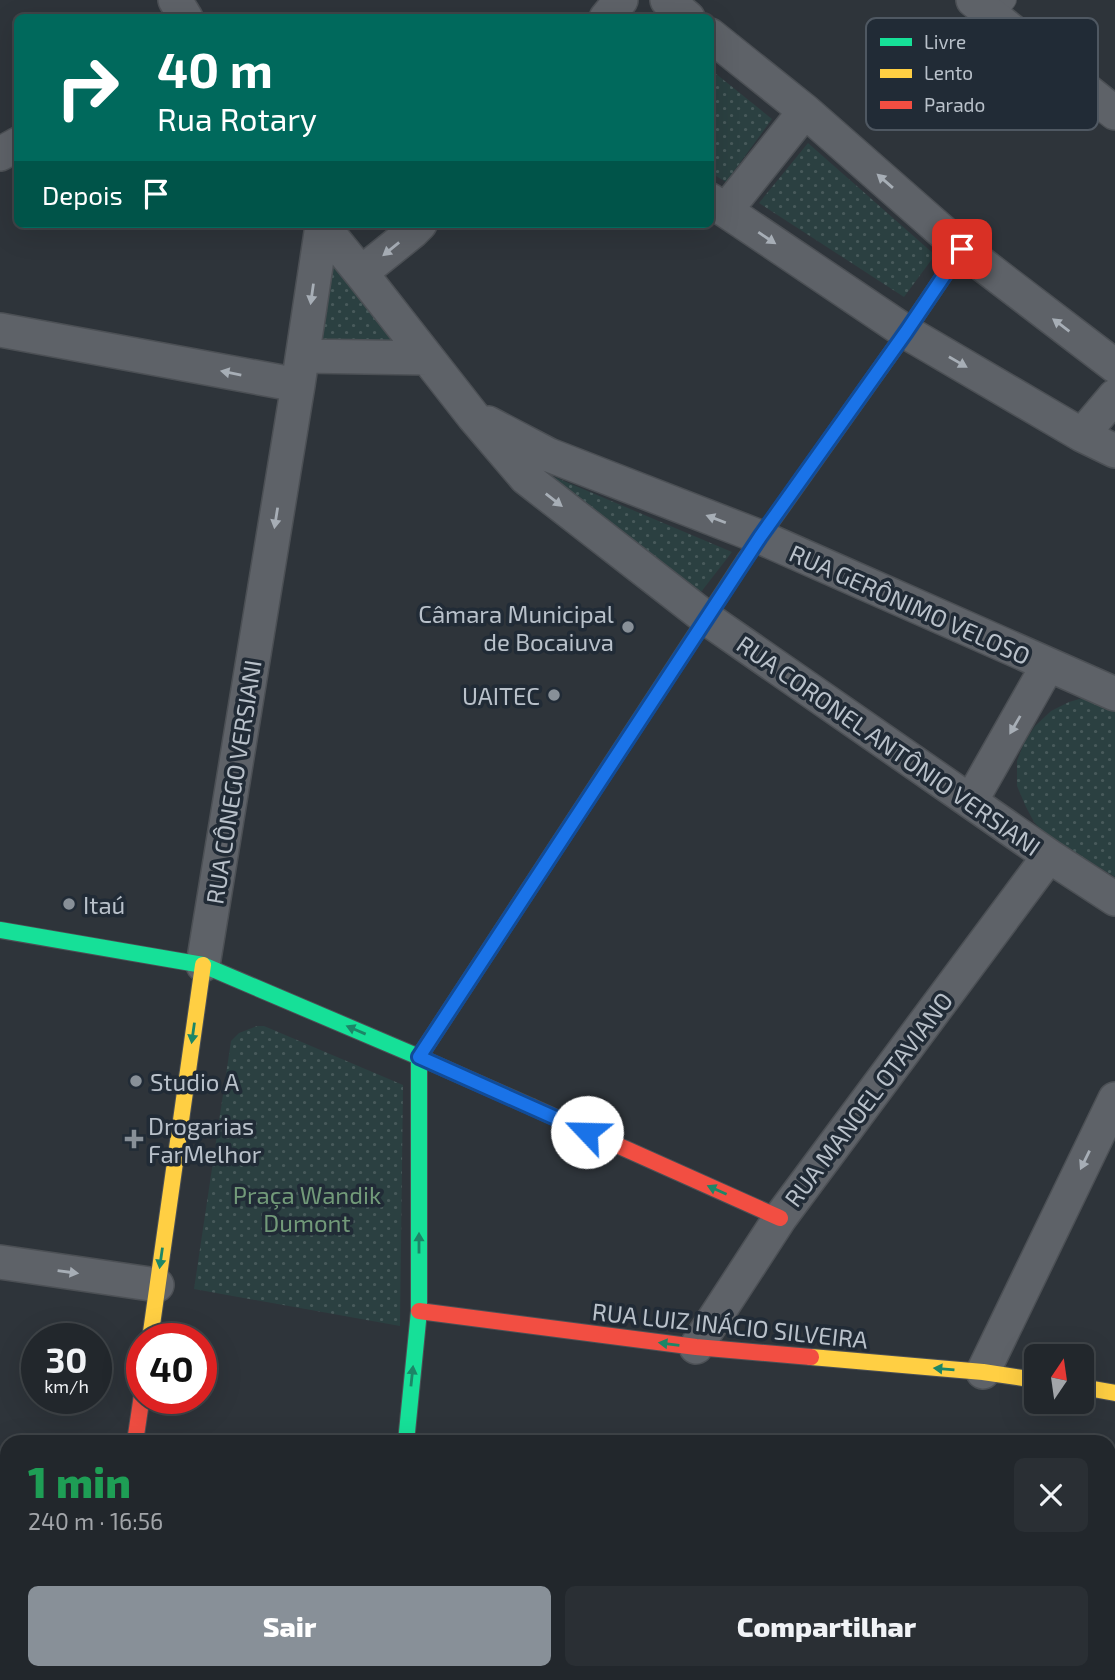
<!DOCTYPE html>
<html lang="pt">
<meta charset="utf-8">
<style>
body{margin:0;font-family:"Exo 2",sans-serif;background:#2a2f34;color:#f1f3f6;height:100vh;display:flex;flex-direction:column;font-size:26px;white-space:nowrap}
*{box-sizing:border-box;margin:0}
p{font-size:23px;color:#a2a5a9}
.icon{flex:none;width:38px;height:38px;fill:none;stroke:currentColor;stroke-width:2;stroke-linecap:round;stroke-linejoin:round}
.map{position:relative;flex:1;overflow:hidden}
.sheet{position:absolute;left:0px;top:1435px;width:1116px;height:245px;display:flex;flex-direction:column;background:#22272c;border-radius:21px 21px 0 0;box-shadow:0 7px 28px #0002,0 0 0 2px #3f4448}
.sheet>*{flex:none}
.hud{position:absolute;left:14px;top:14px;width:700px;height:214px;border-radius:10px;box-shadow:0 7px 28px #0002,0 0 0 2px #3f4448;background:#00695c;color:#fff;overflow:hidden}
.needle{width:46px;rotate:13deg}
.tools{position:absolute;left:1024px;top:1344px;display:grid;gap:14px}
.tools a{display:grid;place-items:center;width:70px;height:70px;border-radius:10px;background:#22272c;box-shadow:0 7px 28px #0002,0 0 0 2px #3f4448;font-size:35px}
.speed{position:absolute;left:21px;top:1323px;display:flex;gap:14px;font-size:35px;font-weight:700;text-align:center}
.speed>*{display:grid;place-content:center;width:91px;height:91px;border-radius:50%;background:#22272c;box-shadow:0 7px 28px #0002,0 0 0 2px #3f4448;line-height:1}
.speed small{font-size:18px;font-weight:400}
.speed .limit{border:10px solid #d22;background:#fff;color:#111}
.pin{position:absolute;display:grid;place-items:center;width:60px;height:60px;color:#fff;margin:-30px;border-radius:14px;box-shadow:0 4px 10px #0006}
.me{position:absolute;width:77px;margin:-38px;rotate:294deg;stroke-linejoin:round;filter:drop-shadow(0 0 5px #0008)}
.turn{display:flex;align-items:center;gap:24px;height:147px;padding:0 28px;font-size:32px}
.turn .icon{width:91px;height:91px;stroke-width:2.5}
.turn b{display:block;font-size:49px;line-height:60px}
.then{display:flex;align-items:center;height:66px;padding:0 28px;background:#0003;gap:14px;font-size:26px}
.round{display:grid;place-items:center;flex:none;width:74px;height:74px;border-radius:10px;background:#2a2f34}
.summary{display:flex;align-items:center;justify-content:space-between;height:119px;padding:0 28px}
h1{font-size:42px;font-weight:800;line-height:52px;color:#1e9e55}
.button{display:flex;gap:14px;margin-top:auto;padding:14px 28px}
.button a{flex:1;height:80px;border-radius:10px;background:#889098;color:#fff;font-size:28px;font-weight:800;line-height:80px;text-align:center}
.button a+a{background:#2a2f34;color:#f1f3f6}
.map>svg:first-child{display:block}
</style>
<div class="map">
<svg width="1115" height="1680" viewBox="0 0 1115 1680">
<defs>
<pattern id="grass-dots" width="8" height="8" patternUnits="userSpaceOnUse" patternTransform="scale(1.75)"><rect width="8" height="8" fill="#2b4041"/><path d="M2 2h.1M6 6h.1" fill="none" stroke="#485a5b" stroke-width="1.8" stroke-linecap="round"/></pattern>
</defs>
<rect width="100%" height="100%" fill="#2e343a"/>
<path fill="url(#grass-dots)" d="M710,69L772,119L726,182L711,173Z
M808,143L935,255L904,297L759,203Z
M330,263L399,344L320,339Z
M545,473L732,552L701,592Z
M1086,697L1115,704V877L1046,835L1034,822L1026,807L1017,786V761L1024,743L1035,726L1051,711L1069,702Z
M257,1026H264L403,1085L400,1326L194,1289L231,1041L239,1033Z"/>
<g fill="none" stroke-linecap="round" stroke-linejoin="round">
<defs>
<path id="lane" d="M994,17L1007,0"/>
<path id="street" d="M175,0L186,18
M667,0L688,18
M973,0L1115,113
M606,18L621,0
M710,35L805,111L962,249L1115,366
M0,154L18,144
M710,200L906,332L1082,435L1115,451
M726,210L805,111
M321,224L361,273L473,416L526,478L706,618L1049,856L1115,899
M361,273L412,232L420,224
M0,330L298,385
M303,356L427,358
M488,423L549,455L760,537L1115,694
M1082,435L1115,396
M971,801L1048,665
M203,965L298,385L322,226
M0,1262L157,1285
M696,1347L780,1218L1049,856
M983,1372L1115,1099
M1110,1545L1115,1527
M1068,1680L1070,1673"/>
<path id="fast" d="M0,930L203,965L419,1057L532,1107
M419,1057L745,559
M406,1442L419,1311V1057"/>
<path id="slow" d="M745,559L906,332L962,249
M150,1339L203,965
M811,1357L983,1372L1036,1380
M1082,1387L1115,1393
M238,1673L271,1680"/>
<path id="jam" d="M532,1107L780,1218
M419,1311L696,1347L811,1357
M135,1442L142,1395
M79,1680L86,1673
M381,1680L382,1673"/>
</defs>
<use href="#lane" stroke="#4c5055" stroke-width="20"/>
<use href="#street" stroke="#4c5055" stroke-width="36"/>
<use href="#fast" stroke="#4c5055" stroke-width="18"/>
<use href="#slow" stroke="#4c5055" stroke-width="18"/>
<use href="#jam" stroke="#4c5055" stroke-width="18"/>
<use href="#lane" stroke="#5e6268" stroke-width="18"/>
<use href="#street" stroke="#5e6268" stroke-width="33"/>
<use href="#fast" stroke="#16e098" stroke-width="16"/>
<use href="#slow" stroke="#ffcf43" stroke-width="16"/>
<use href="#jam" stroke="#f24e42" stroke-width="16"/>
</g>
<defs><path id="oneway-solid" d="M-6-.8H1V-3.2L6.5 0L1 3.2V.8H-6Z" transform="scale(1.75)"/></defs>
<g fill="#a7aeb6">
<use href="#oneway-solid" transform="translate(885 181) rotate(-139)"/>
<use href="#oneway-solid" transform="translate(767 238) rotate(34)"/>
<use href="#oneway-solid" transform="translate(391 249) rotate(141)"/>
<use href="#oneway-solid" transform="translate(312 294) rotate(98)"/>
<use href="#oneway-solid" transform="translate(1061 325) rotate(-143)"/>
<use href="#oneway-solid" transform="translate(958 362) rotate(30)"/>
<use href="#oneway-solid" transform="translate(231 373) rotate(-169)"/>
<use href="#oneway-solid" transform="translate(554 500) rotate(38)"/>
<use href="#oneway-solid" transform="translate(276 518) rotate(99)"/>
<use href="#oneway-solid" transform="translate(716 519) rotate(-159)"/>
<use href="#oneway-solid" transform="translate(1015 725) rotate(120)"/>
<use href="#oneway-solid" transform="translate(1085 1160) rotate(116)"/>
<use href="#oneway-solid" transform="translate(68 1272) rotate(8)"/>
</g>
<g fill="#1c8667">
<use href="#oneway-solid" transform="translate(356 1030) rotate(-157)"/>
<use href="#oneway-solid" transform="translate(193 1033) rotate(98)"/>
<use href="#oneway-solid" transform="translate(717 1190) rotate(-156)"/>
<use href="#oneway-solid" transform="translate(419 1243) rotate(-90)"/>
<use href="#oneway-solid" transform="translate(161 1258) rotate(98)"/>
<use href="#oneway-solid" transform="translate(669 1344) rotate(-173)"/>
<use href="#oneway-solid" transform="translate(944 1369) rotate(-175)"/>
<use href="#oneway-solid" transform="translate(412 1376) rotate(-84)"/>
</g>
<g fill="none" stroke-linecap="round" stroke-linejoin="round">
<defs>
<path id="route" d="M587,1132L419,1057L760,537L906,332L962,249"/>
</defs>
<use href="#route" stroke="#114b97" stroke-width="18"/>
<use href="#route" stroke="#1a73e8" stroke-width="12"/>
</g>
<g fill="#889098" stroke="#212b36" stroke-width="2.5">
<circle cx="628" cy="627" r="7"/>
<circle cx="554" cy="695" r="7"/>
<circle cx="69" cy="904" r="7"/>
<circle cx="136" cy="1081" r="7"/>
<path d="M130.5 1128.5h7v7h7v7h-7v7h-7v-7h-7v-7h7z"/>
</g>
<g text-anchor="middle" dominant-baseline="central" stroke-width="7" stroke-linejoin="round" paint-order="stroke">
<g font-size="24" fill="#b9c1ca" stroke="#212b36">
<text transform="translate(910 604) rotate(24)">RUA GERÔNIMO VELOSO</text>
<text transform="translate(889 745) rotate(35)">RUA CORONEL ANTÔNIO VERSIANI</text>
<text transform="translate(233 782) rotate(-81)">RUA CÔNEGO VERSIANI</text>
<text transform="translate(868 1099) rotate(-53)">RUA MANOEL OTAVIANO</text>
<text transform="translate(730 1325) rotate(6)">RUA LUIZ INÁCIO SILVEIRA</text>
</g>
<g font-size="24" fill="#b9c1ca" stroke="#212b36" text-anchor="start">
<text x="614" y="613" text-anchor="end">Câmara Municipal<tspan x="614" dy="28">de Bocaiuva</tspan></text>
<text x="540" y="695" text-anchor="end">UAITEC</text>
<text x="83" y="904">Itaú</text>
<text x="150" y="1081">Studio A</text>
<text x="148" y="1125">Drogarias<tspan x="148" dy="28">FarMelhor</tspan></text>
</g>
<g font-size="24" fill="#729a79" stroke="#212b36">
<text x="307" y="1194">Praça Wandik<tspan x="307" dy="28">Dumont</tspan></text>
</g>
</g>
<rect x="866" y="18" width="232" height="112" rx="10" fill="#212b36" stroke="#4f5862" stroke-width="2"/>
<rect x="880" y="38" width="32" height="8" fill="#16e098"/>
<rect x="880" y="69" width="32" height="9" fill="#ffcf43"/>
<rect x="880" y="101" width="32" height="8" fill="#f24e42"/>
<g font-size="19" fill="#b9c1ca">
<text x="924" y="49">Livre</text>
<text x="924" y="80">Lento</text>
<text x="924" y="112">Parado</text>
</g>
</svg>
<div class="tools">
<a><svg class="needle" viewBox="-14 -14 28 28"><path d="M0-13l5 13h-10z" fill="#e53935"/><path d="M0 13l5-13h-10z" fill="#a2a5a9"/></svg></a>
</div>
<div class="speed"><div>30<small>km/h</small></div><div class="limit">40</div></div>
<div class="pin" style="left:962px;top:249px;background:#d93025"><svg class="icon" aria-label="arrive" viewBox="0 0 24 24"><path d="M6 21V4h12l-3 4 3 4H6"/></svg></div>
<svg class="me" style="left:587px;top:1132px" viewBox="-20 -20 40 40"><circle r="19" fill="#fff"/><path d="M0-13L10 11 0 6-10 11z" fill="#1a73e8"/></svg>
<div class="hud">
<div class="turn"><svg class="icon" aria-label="right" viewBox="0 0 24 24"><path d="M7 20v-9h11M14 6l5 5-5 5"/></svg><div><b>40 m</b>Rua Rotary</div></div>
<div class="then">Depois<svg class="icon" aria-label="arrive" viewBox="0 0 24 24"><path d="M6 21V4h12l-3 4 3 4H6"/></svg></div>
</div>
<section class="sheet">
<div class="summary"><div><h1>1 min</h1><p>240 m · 16:56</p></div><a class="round"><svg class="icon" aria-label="close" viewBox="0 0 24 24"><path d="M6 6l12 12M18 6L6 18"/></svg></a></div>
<div class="button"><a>Sair</a><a>Compartilhar</a></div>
</section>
</div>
